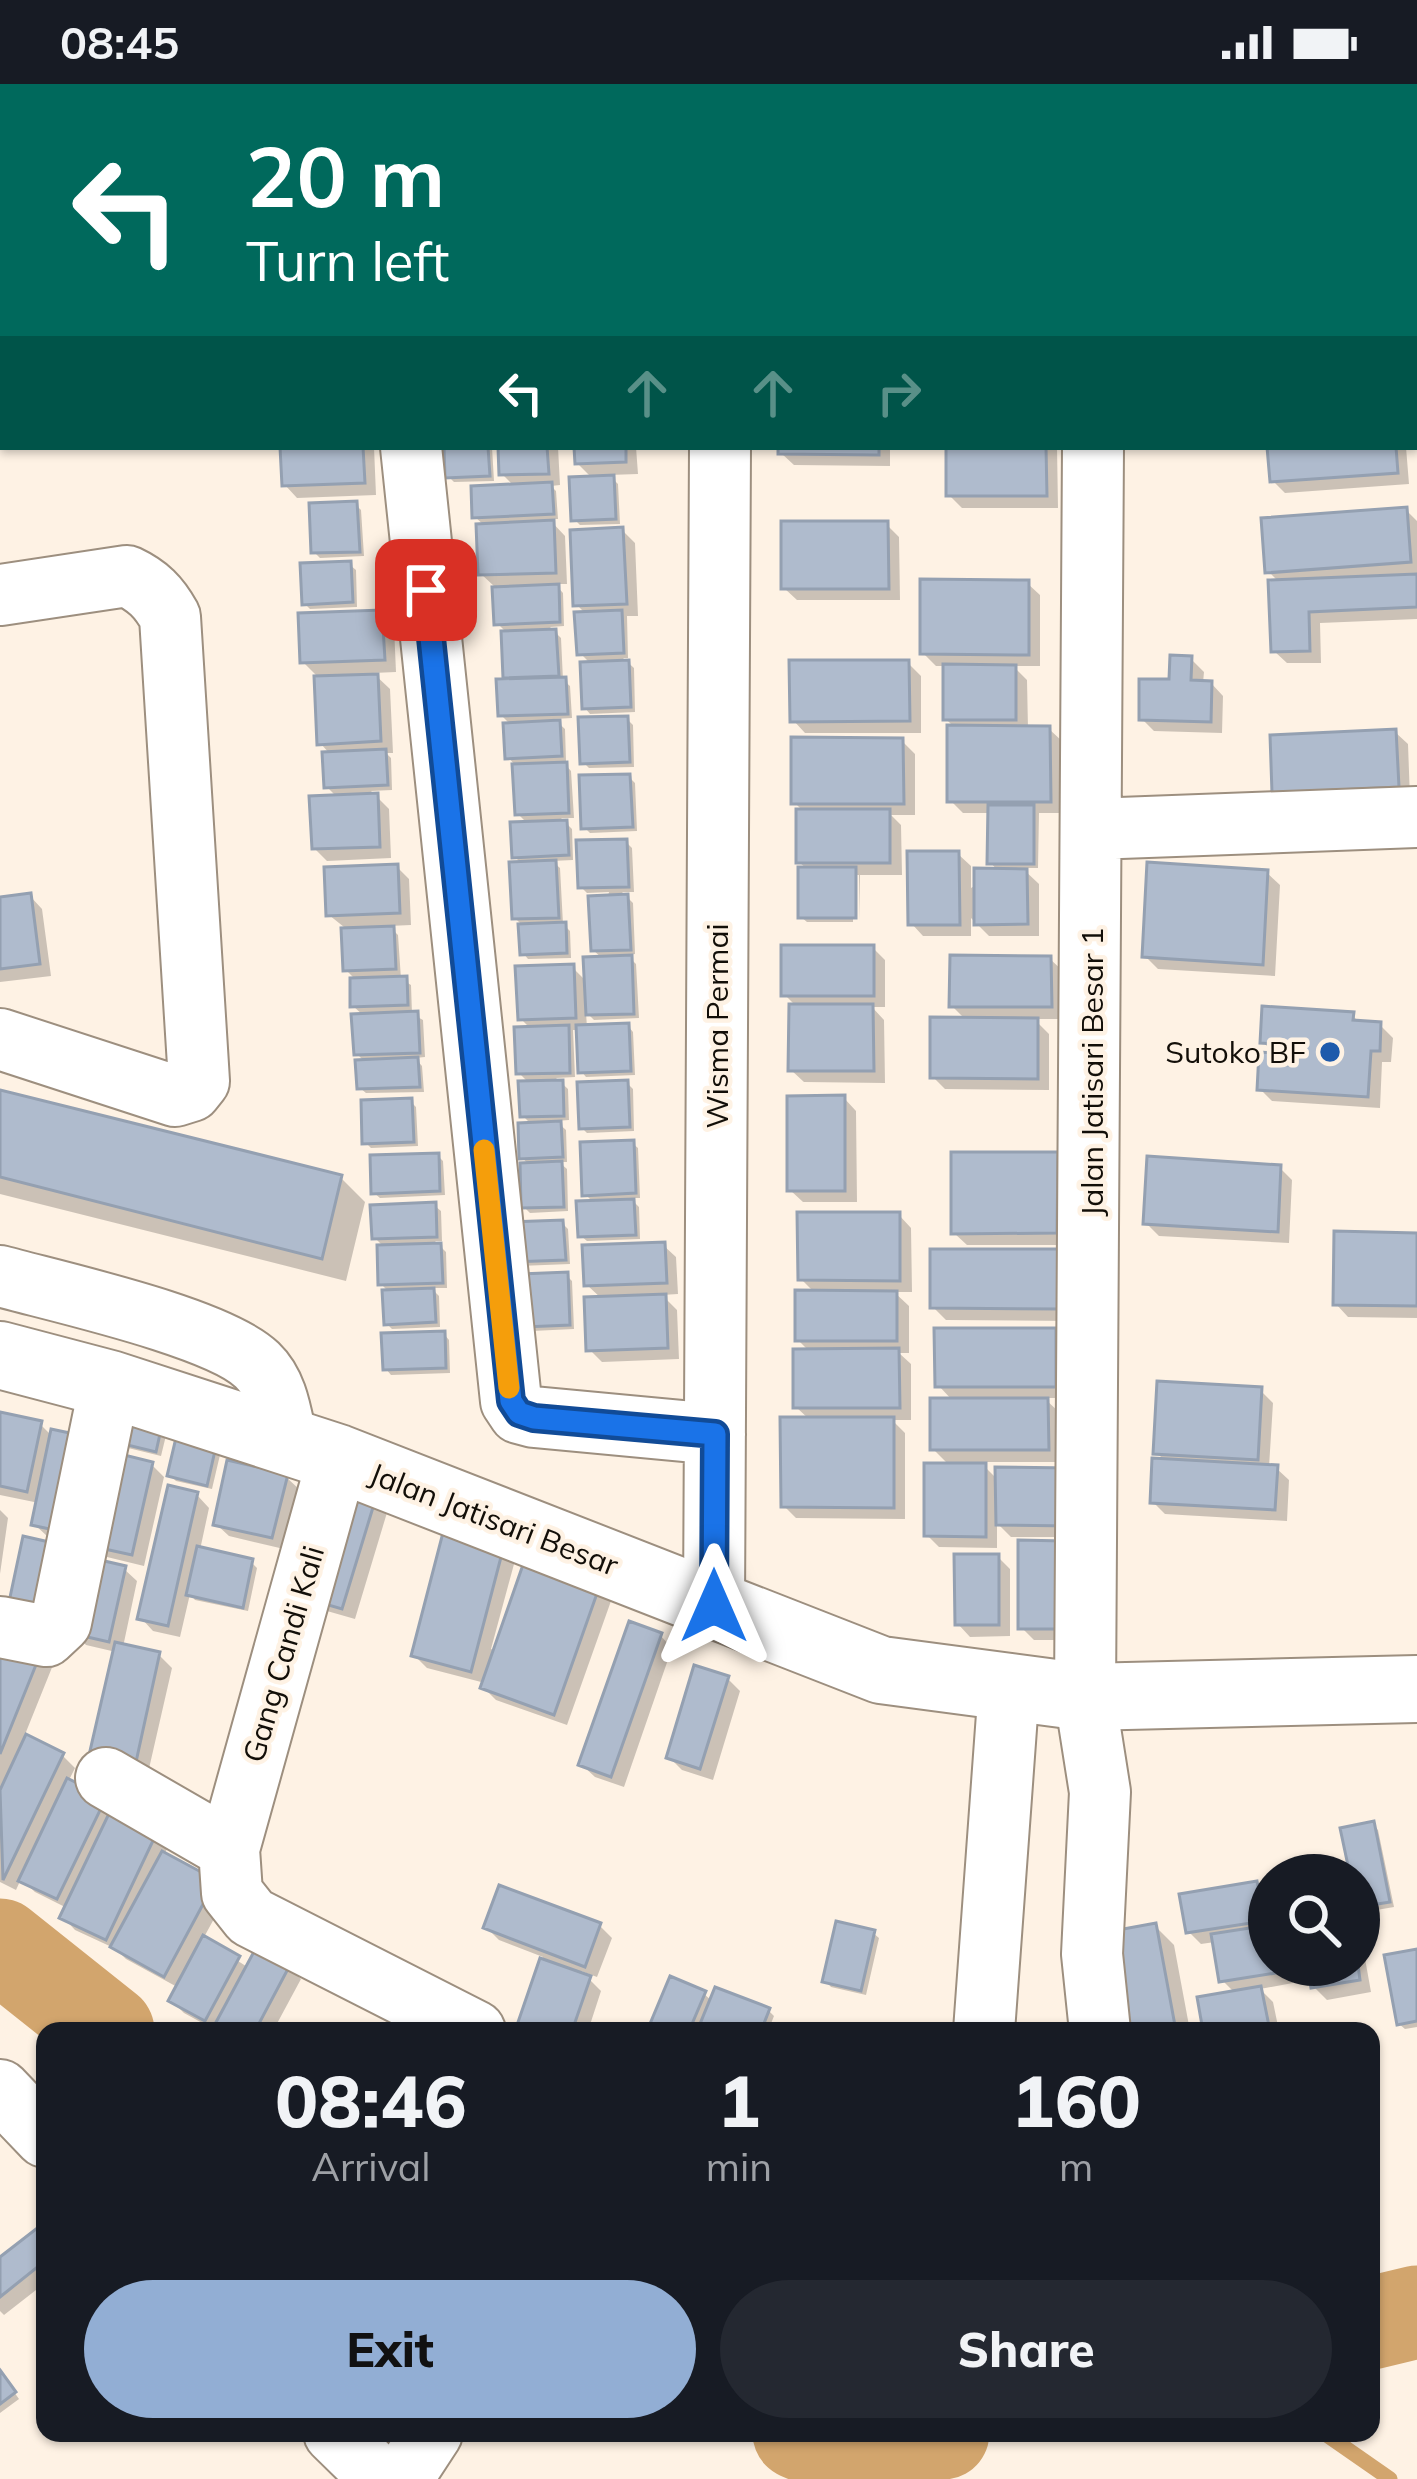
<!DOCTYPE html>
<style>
body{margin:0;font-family:Mulish,sans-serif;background:#242831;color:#f1f3f6;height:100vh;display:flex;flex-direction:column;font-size:45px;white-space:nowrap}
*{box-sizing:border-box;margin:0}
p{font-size:39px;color:#9ea1a6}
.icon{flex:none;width:66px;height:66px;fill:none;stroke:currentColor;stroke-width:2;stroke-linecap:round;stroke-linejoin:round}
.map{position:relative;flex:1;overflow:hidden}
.details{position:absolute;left:36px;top:1938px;width:1344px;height:420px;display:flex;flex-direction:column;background:#171b24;border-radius:24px;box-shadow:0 3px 9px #0004}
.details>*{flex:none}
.guide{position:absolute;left:0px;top:0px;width:1419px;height:366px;box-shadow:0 3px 9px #0004;background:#00695c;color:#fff;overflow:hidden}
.fabs{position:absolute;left:1248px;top:1770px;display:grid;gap:24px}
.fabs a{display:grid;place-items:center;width:132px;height:132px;border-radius:50%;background:#171b24;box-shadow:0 3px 9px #0004;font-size:60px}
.pin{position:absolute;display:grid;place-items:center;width:102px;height:102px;color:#fff;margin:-51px;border-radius:24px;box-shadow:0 6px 18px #0006}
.me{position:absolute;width:132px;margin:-66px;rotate:0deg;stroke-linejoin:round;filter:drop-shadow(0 0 9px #0008)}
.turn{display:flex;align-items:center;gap:42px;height:252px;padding:0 48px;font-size:54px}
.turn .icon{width:156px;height:156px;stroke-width:2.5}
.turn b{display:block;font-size:84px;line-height:102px}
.lanes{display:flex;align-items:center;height:114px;padding:0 48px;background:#0003;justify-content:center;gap:60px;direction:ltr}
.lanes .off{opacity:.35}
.eta{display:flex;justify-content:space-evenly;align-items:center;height:204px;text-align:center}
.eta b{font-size:72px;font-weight:800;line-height:84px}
.button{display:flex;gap:24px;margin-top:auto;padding:24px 48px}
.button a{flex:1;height:138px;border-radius:72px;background:#92aed4;color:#111;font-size:48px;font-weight:800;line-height:138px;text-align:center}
.button a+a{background:#242831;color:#f1f3f6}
.status{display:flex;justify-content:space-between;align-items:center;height:84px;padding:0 60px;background:#171b24;direction:ltr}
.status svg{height:33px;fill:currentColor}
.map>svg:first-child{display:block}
</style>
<div class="status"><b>08:45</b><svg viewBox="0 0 49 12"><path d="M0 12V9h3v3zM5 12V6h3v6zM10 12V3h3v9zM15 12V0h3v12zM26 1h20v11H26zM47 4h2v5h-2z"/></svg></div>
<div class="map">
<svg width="1417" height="2395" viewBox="0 0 1417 2395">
<rect width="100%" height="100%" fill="#fef2e4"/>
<path fill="#0003" fill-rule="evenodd" d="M0,0L6,3L0,146Z
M18,0H83V3H19Z
M178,0H369L370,3H178Z
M800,0H916L917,3H800Z
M935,0H1035V3H935Z
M1143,0H1203L1204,3H1143Z
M0,267H3V334L0,331Z
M283,363H374L376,411L297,414L285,401Z
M447,363H492L494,397L454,398L448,392Z
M501,363H558L560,401L551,402L556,407L558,435H549L565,452L567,500H555L563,509L564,542L550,543L561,554L563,596L570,602L572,634L554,635L565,645L566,677H562L571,687L574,734H561L572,745L573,776L552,777L560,784L563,840L570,847L571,874L528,875L523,869L521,840L515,834L522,780L515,773L528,740L518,730L515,681L508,673L511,641L501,631L506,598L504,546L497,539L495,503L481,490L485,442L475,433L515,403L502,390Z
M577,363H636L638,390L609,391L618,400L620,440L580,441L574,435L593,395L577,379Z
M781,363H890V382L794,381L781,369Z
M949,363H1057L1058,424H962L949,411Z
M1270,363H1406L1409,400L1285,409L1273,397Z
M355,420L361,426L364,472L320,474L314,468Z
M1406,426L1417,437V535L1320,539L1321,579H1287L1274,567L1279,498L1268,487Z
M886,440L899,453L900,516H797L784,504Z
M622,446L635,459L638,532H627L628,574H623L634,584L635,628L590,630L585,624L591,580L580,569L586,530L576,520Z
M350,481L356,486L357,523L310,525L305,520Z
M1027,499L1040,511V582H1013L1027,596L1028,645H1049L1062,657L1063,729H1039L1038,784H1022L1039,800V852H989L971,834V852H923L911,839L958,770L971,782V804L999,788L990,778L991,729H963L950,716L955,644L946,635V582H936L923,569Z
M381,529L394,542L396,588L373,589L390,605L393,669H386L391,674L392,706L371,707L389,725L391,774L327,777L314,764L338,714L327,703L331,671L320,659L317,592L303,578Z
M1191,575L1204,588L1203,599H1211L1223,612L1222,649L1154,647L1142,635Z
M908,579L921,592V649H805L793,636Z
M627,635L633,641L634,683L589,684L583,678Z
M1395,648L1408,660L1410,715L1288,721Z
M902,657L915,670V731H891L901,741L902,791H860V838L859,791H853V838H807L801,833L808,786L799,778L804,728L794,718Z
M629,693L635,699L637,747L590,749L584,743Z
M626,758L632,764L634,808H622L633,819L635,870L627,871L636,880L639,934L594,936L586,928L587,944L628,942L633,948L635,991L586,993L581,987L579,946H573L575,993L556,994L568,1005L569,1036L556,1037L566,1046L567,1078H559L567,1085L568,1127L530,1129L524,1123L530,1081L522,1074L532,1041L523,1032L530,1000L519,989L532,946L521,935L572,883L587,898L603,875L593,866L609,808L587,809L581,803Z
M397,783L409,795L411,841L389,842L398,851L401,895L411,901L412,930L423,936L425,973L415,974L422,982L424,1008L366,1009L360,1004L365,978L357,970L364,932L353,922V893L346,886L344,843L329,831Z
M1267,789L1280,801L1275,892L1158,885L1145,872Z
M30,812L42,825L51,892L0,898V816Z
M873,864L885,876V923H872L884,936L885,999L804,998L791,986L797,923L784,910Z
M1050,875L1063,887V935H1034L1049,950V1006L945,1005L933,993L967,937L952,922Z
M1352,931L1361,940L1380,941L1393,954L1391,978H1382L1380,1024L1272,1017L1260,1005L1277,972L1263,958ZM1276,970L1292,972L1291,986Z
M627,999L633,1005L634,1047L587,1049L582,1044Z
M0,1009L341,1094L365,1118L346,1197L0,1110Z
M844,1014L856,1027L857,1118H803L790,1106Z
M410,1017L416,1023L418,1062L371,1064L365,1058Z
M632,1059L638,1064L640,1114H630L639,1123L640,1155L587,1157L581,1152L594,1119L585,1110Z
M1057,1071L1069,1084V1161H967L954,1149Z
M438,1072L443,1077L445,1111L380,1114L374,1109Z
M1280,1084L1292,1096L1289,1159L1159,1152L1146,1139Z
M435,1122L441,1127L442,1157H435L446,1168L447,1204H431L439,1212L440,1243L392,1245L387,1240L390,1209L381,1200L385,1164L375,1154Z
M899,1131L911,1144L912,1208H894L909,1222V1269H899L911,1280V1336H892L905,1349V1435L796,1434L784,1422L810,1336L796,1323L810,1268L798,1256L815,1209L801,1195Z
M562,1139L568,1145L570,1180L519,1182Z
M1417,1152V1234L1348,1233L1336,1220Z
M663,1161L676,1173L678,1210L662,1211L677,1226L679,1275L602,1278L589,1265L602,1215L587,1201Z
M1072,1181L1073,1237L946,1236L933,1223Z
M566,1191L572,1197L574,1245L532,1247L526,1241Z
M1054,1247L1067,1260V1314H1044L1060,1329V1378H980L998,1396L1083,1453H1011L997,1439V1464L939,1463L927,1451L950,1382L933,1365L953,1317L938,1301Z
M444,1250L449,1256L450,1289L391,1291L386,1285Z
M1260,1306L1273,1319L1269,1383L1276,1384L1289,1396L1287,1437L1165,1430L1153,1418L1165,1377L1156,1368Z
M0,1331L40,1340L53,1353L85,1460L47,1452L34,1440L39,1419L0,1411Z
M170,1335L161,1372L124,1363Z
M223,1358L212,1405L176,1397L170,1391Z
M151,1380L164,1393L144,1482L107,1473L94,1461Z
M286,1393L299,1405L284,1465L229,1452L216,1440Z
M348,1401L389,1422L355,1535L327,1527L314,1515Z
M197,1411L209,1424L200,1466L251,1478L257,1484L248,1527L195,1516L190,1510L180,1553L153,1547L141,1534Z
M0,1426L8,1434L0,1490Z
M448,1441L517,1469L491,1565L496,1567L599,1504L611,1517L567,1641L496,1616L483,1603L485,1599L427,1584L414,1571Z
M1021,1459L1075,1556H1034L1021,1543Z
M998,1473L1010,1485V1552L970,1553L958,1540Z
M124,1485L137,1497L123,1563L159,1571L172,1584L148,1689L106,1679L116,1568L86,1561L74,1548Z
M660,1551L672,1564L624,1703L595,1693L582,1681Z
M55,1576L24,1653L62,1671L75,1684L68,1698L171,1757L164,1771L227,1811L203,1855L249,1884L288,1883L301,1895L273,1947L220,1944L217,1947L184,1929L172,1917L179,1904L126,1875L116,1865L75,1846L63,1833L67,1824L35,1808L21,1795L16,1806L0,1798V1580Z
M728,1595L740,1607L713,1696L682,1686L669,1673Z
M1373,1741L1378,1746L1394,1823L1365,1828L1359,1823V1791H1353Z
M1256,1801L1269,1813V1881H1290L1293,1899L1260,1905L1273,1918L1279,1947H1206L1235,1909L1222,1896L1215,1858L1201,1860L1189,1848Z
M599,1841L612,1854L597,1893L581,1887L601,1907L588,1947H523L519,1943L543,1873L499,1856L487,1844Z
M1359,1841L1371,1908L1327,1916L1314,1903L1310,1881H1359Z
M1155,1842L1174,1861L1190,1947H1117Z
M873,1849L879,1854L866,1911L831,1903L826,1897Z
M1417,1868V1943L1405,1945L1399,1940Z
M704,1910L712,1917L768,1926L774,1932L768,1947H650Z
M45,2141V2199L4,2231L0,2227V2177Z
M0,2288L19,2315L0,2329Z"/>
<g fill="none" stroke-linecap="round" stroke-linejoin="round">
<path stroke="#d2a56d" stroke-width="15" d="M1324,2349L1390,2395"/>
<path stroke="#d2a56d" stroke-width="93" d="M0,1861L108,1947
M1371,2239L1417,2228
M799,2349L829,2362L943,2349"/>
</g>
<path fill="#afbbcd" stroke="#94a0b1" stroke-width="3" d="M514,0H619L620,3H515Z
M1303,0H1381V3H1304Z
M280,363H363L365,399L282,402Z
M444,363H488L490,392L445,394Z
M498,363H547L549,390L499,391Z
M574,363H626V378L575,380Z
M778,363H879V371L778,370Z
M946,363H1046L1047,412H946Z
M1267,363H1396L1398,389L1270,398Z
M614,391L616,435L571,437L569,393Z
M552,398L554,430L472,434L471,402Z
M357,417L360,468L311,469L309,419Z
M1407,423L1411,478L1265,489L1261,434Z
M554,436L556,489L478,491L476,440Z
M781,437H888L889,505H781Z
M623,443L627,520L573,522L570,446Z
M351,477L353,518L302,521L300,479Z
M1417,490V523L1309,528L1310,567L1271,568L1268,496Z
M920,495L1029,496V571L920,570Z
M559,500L560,538L494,541L492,503Z
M382,526L385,576L300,579L298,529Z
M622,526L624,569L577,571L574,528Z
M556,545L559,592L503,594L501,547Z
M1170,571L1192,572L1191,596L1212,597L1211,638L1139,636V595H1169Z
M629,576L631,623L582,625L580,578Z
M789,576H909L910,637L790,638Z
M943,580L1016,581V636H943Z
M378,590L381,657L317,661L314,592Z
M566,593L568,630L498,632L496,595Z
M628,632L630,678L580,680L578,633Z
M560,636L562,672L505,675L503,639Z
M947,641L1050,642L1051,718H947Z
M1396,645L1399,703L1272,709L1270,651Z
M791,653L903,654L904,720H791Z
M386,665L388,701L324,704L322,668Z
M567,678L569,729L515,731L512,680Z
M630,690L633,743L581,745L579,691Z
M378,709L380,763L312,765L309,712Z
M988,721H1034V780H987Z
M796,725H890V779H796Z
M567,736L569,771L512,774L510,738Z
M627,755L629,803L578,804L576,756Z
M907,767H959L960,841H908Z
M556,776L559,834L512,835L509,778Z
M1147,778L1268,786L1263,881L1142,873Z
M398,780L400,829L326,832L324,783Z
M798,783H856V834H798Z
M974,784L1027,785L1028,840L974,841Z
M31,809L40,880L0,885V813Z
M628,810L631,866L591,867L588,812Z
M566,838L567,869L520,871L518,840Z
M394,842L396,885L343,887L341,844Z
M781,861H874V912H781Z
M632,871L634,930L586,931L583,873Z
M950,871L1051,872L1052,923H949Z
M574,880L576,934L518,936L515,882Z
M407,892L408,921L350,923V894Z
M789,920H873L874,987H788Z
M1262,922L1354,928L1353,936L1381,938L1380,967H1371L1368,1013L1257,1006L1259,968L1279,969L1278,980L1289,981L1290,961L1260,959Z
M418,927L420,969L354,971L351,930Z
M930,933L1038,934V995L930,994Z
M629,939L631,987L578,989L576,941Z
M569,941L570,989L516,990L514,943Z
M418,973L420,1003L357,1005L355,976Z
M563,996L564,1032L520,1033L518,997Z
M628,996L630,1043L579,1045L577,998Z
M0,1006L342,1091L322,1175L0,1093Z
M845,1011V1107H787V1012Z
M412,1014L414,1058L362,1060L361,1016Z
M561,1037L563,1073L519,1075L518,1039Z
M634,1056L636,1109L582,1112L580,1058Z
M951,1068H1058L1057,1149L951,1150Z
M439,1069L440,1107L371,1110L370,1071Z
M1147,1072L1281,1081L1278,1148L1143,1140Z
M562,1077L564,1123L521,1124L520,1079Z
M634,1115L636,1151L578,1153L576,1117Z
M436,1118L437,1153L372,1155L370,1121Z
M797,1128H900V1197L798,1196Z
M563,1136L566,1176L511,1178L509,1138Z
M1334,1147L1417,1149V1222L1333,1221Z
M665,1158L667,1199L584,1202L582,1161Z
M441,1159L443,1199L378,1201L377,1161Z
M930,1165H1061V1225L930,1224Z
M568,1188L570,1241L524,1243L521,1190Z
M434,1204L436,1238L384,1241L382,1206Z
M795,1206L897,1207V1257H795Z
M666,1210L668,1264L586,1267L584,1213Z
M934,1244H1056V1303H935Z
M445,1247L446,1284L383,1286L381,1249Z
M899,1264L900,1324H793V1265Z
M1157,1297L1262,1303L1258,1376L1153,1370Z
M930,1314H1048L1049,1366H930Z
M124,1317L165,1327L156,1368L115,1358Z
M0,1328L42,1337L27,1408L0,1402Z
M780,1333H894V1424L781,1423Z
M179,1341L219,1349L207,1402L167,1392Z
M51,1345L93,1354L73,1450L31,1441Z
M112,1368L153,1378L132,1471L91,1462Z
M1152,1374L1278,1381L1275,1426L1150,1419Z
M227,1376L288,1390L272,1454L213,1441Z
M924,1379H986V1453L924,1452Z
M995,1383L1071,1384V1442L996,1441Z
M346,1397L378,1407L342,1525L311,1516Z
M168,1401L198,1408L168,1542L137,1535Z
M446,1437L506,1454L471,1588L411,1572Z
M23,1452L62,1461L48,1526L9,1518Z
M1018,1456L1064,1457V1545H1018Z
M197,1462L253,1475L243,1524L186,1511Z
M954,1470H999V1541H955Z
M87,1473L126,1482L109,1558L70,1549Z
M525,1475L600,1501L554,1631L480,1604Z
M629,1537L662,1549L611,1693L578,1681Z
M115,1558L160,1568L136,1678L90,1667Z
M44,1561L0,1670V1572Z
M694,1581L729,1592L700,1685L666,1674Z
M26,1650L64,1669L3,1796L0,1706Z
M67,1694L106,1714L57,1815L18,1797Z
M114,1719L160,1742L106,1856L59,1834Z
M1374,1737L1390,1818L1359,1823V1791H1350L1340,1744Z
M162,1767L216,1796L164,1893L110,1863Z
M1257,1797L1264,1837L1186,1849L1179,1810Z
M499,1801L601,1839L585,1883L483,1844Z
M836,1837L875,1846L861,1907L822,1898Z
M1156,1839L1176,1947H1114L1096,1850Z
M1269,1841V1881H1281L1282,1888L1219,1898L1211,1850Z
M203,1851L240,1872L205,1937L168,1917Z
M257,1862L290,1881L255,1947H223L214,1942Z
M1417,1865V1937L1397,1941L1384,1871Z
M540,1874L591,1892L572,1947L516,1944Z
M1307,1881H1358L1360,1896L1311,1904Z
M670,1892L706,1907L689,1947H647Z
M1261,1902L1270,1947H1203L1197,1913Z
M715,1903L770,1924L761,1947H719L700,1940Z
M45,2138V2177L0,2213V2173Z
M0,2286L16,2308L0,2320Z"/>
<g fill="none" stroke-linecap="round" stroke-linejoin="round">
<defs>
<path id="minor" d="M1061,0V3
M723,3V0
M0,204H3
M411,363L511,1317L519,1329L534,1333L715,1350
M1093,363L1085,1613L1100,1708L1092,1870L1100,1947
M0,511L127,492C148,502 159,513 170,533L199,997L191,1007L175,1012L0,955
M1093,745L1417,733
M0,1192C58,1208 218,1243 257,1281C278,1301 281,1331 287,1358
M714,1522L720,363
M0,1543L46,1552L61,1538L110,1300
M106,1694L229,1765L232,1809L251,1833L475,1947
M229,1765L338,1374
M984,1947L1009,1603
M0,2006L45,2053
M334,2349L381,2395
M402,2395L432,2349"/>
<path id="tertiary" d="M0,1271L110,1300L338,1374L881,1586L1085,1613L1417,1605"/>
</defs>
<use href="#minor" stroke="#9d8f7f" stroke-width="64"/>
<use href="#tertiary" stroke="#9d8f7f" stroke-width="70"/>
<use href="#minor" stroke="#fff" stroke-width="60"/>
<use href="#tertiary" stroke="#fff" stroke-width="66"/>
</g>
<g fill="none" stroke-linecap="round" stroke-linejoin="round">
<defs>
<path id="route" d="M426,506L511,1317L519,1329L534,1334L715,1350L714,1522"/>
</defs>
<use href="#route" stroke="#114b97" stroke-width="30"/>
<use href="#route" stroke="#1a73e8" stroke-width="21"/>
<path stroke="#f59e0b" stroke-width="21" d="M484,1066L509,1304"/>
</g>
<circle fill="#1e5aab" stroke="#fef2e4" stroke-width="4.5" cx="1330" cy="968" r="12"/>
<g text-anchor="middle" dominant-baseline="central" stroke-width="9" stroke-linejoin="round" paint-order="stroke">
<g font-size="30" fill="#120e08" stroke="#fef2e4">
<text transform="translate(717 942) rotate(-90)">Wisma Permai</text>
<text transform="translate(1092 988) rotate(-90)">Jalan Jatisari Besar 1</text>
<text transform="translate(494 1435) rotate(21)">Jalan Jatisari Besar</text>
<text transform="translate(283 1570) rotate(-74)">Gang Candi Kali</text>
</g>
<g font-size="30" fill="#120e08" stroke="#fef2e4" text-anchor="end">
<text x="1306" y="968">Sutoko BF</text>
</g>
</g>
</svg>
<div class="fabs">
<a><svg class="icon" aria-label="search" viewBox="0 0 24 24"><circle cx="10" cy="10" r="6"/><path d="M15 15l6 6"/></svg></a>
</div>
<div class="pin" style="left:426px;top:506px;background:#d93025"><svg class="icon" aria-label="arrive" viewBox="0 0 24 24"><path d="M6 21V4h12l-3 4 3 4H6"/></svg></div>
<svg class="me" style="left:714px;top:1522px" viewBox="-20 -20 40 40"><path d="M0-17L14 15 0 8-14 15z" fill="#1a73e8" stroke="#fff" stroke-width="4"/></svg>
<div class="guide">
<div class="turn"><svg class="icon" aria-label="left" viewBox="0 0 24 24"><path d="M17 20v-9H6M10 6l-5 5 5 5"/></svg><div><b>20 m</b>Turn left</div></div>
<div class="lanes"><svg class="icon" aria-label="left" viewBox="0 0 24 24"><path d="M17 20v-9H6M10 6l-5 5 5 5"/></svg><svg class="icon off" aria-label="ahead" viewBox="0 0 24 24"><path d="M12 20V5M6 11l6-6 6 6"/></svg><svg class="icon off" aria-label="ahead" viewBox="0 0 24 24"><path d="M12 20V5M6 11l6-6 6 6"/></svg><svg class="icon off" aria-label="right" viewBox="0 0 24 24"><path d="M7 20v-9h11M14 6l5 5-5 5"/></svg></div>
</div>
<section class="details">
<div class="eta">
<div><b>08:46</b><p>Arrival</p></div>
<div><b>1</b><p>min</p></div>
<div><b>160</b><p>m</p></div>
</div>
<div class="button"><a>Exit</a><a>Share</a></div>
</section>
</div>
